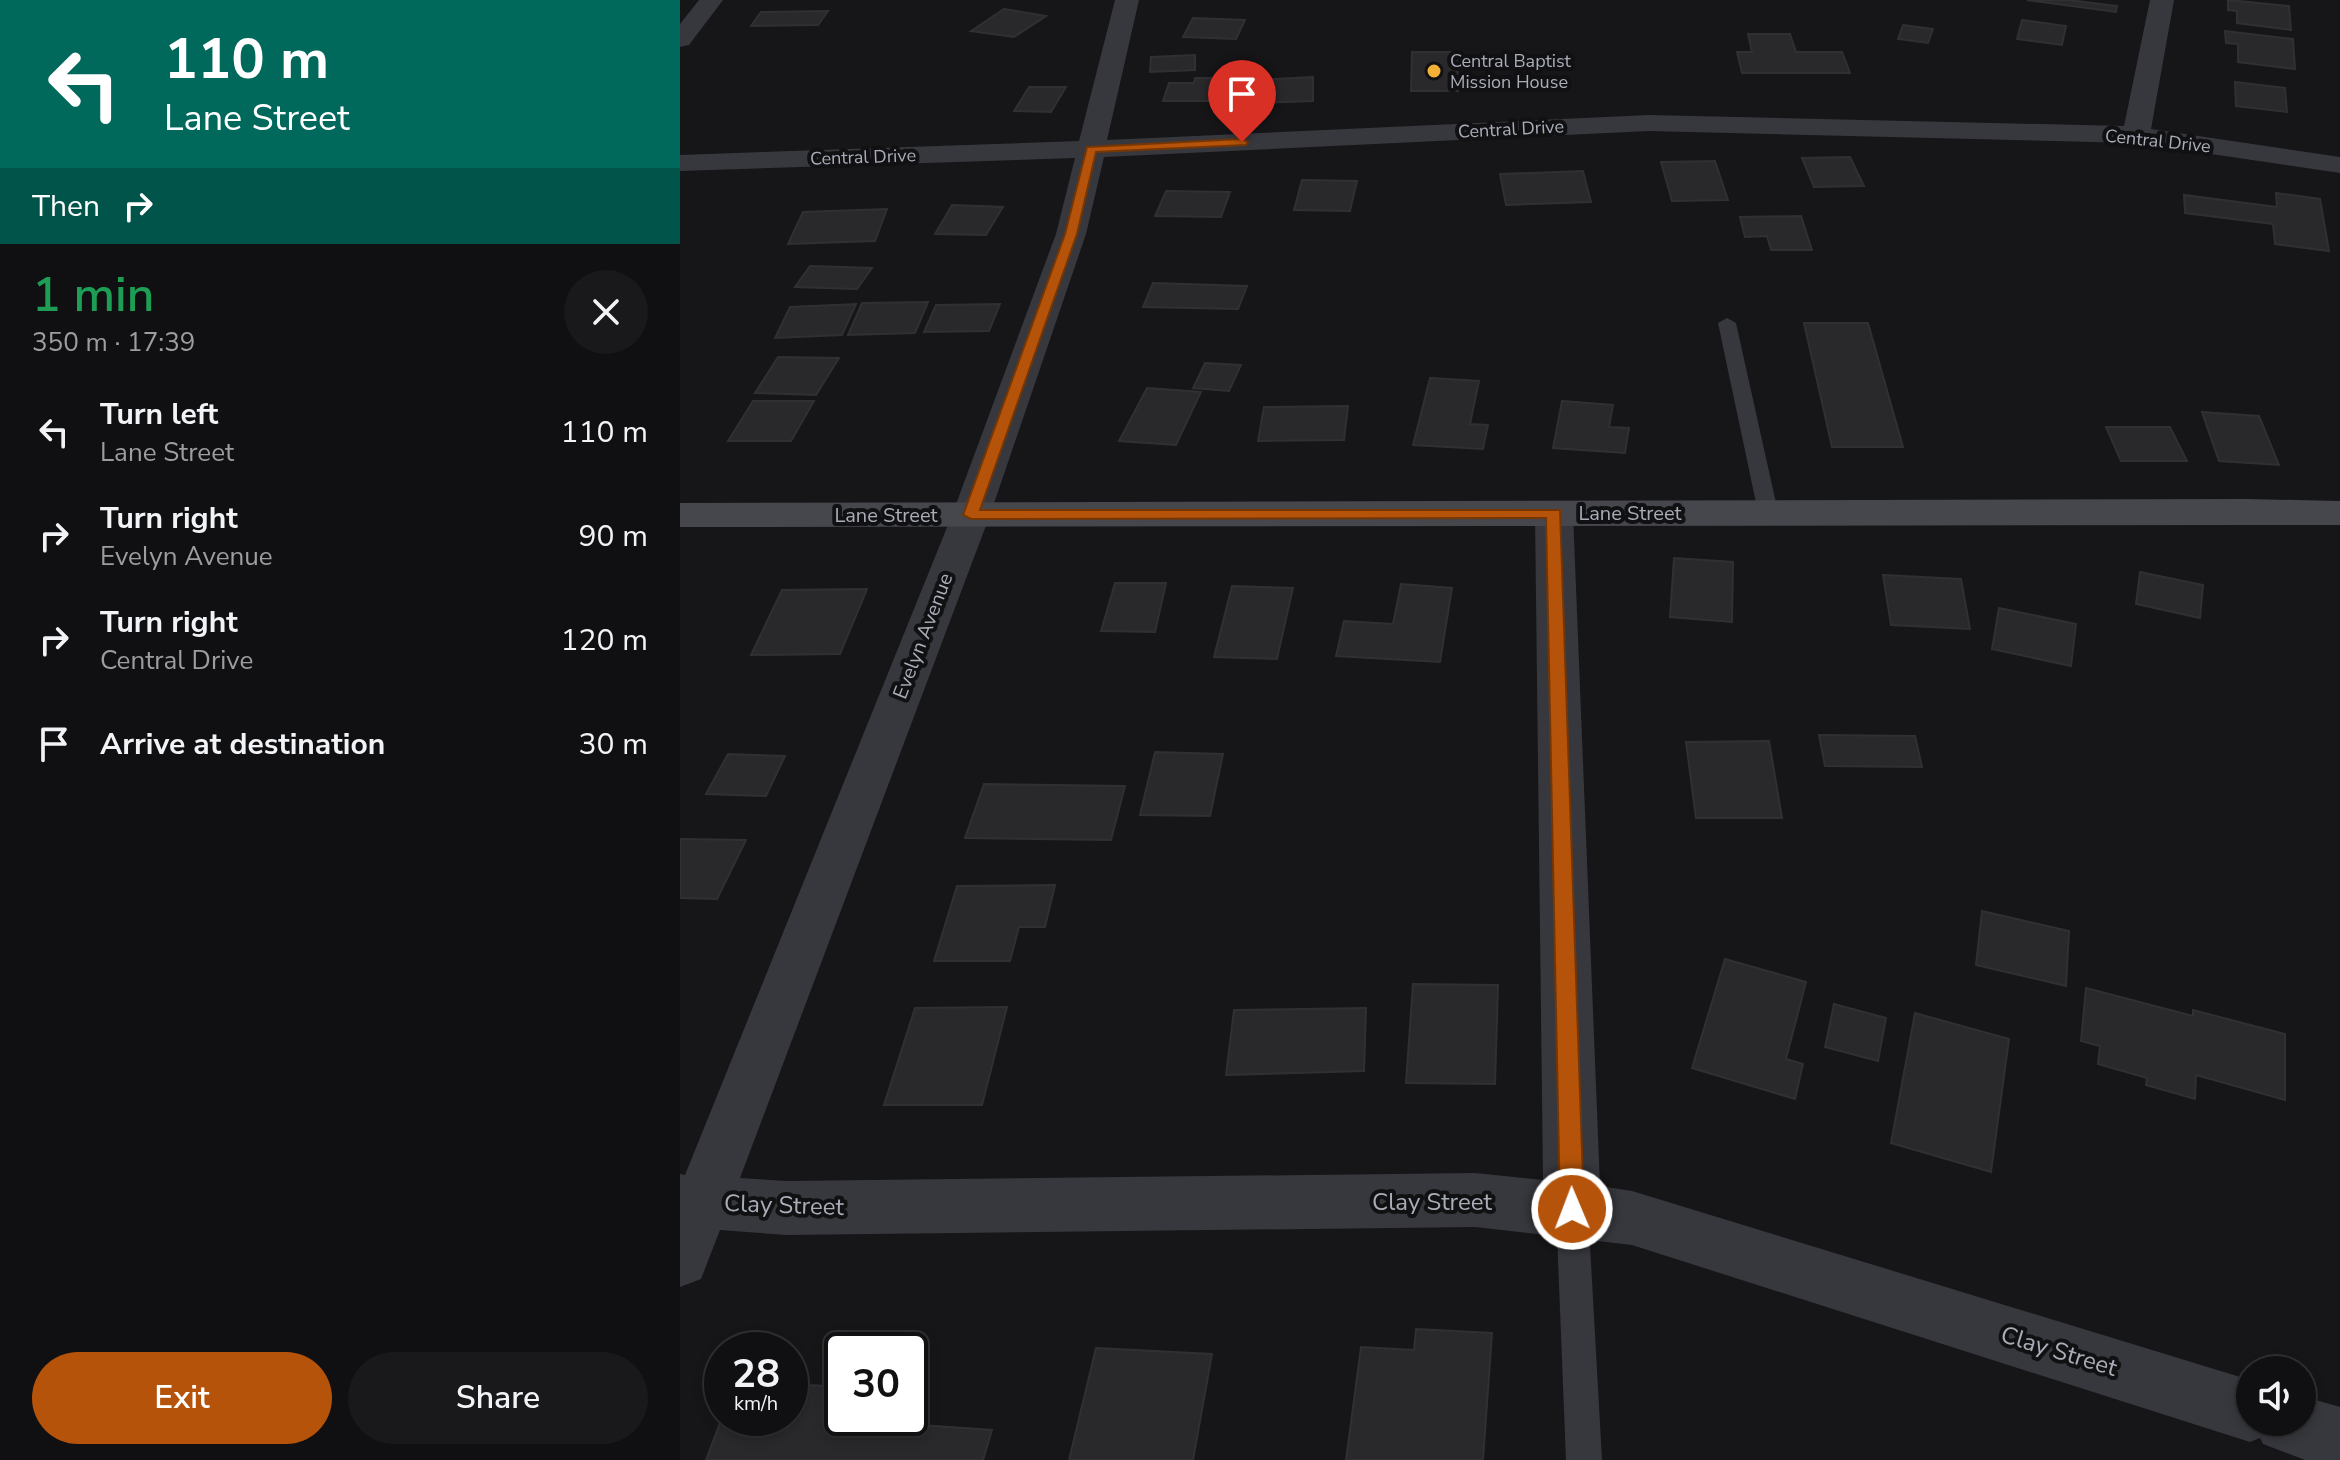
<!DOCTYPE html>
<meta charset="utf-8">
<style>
body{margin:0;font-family:"Nunito Sans",sans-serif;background:#19191b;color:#f1f3f6;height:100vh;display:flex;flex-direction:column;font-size:30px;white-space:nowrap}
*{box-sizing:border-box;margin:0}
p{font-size:26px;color:#9c9d9f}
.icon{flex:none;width:44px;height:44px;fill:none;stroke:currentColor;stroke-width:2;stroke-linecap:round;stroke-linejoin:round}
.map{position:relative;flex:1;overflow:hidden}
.panel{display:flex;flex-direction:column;background:#101012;width:680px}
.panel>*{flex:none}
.hud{background:#00695c;color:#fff;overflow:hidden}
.buttons{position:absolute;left:1556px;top:1356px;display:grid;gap:16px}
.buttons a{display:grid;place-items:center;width:80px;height:80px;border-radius:50%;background:#101012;box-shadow:0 4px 12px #0003,0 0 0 2px #303032;font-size:40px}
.speed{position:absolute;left:24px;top:1332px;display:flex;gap:16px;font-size:40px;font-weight:700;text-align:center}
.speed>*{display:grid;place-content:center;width:104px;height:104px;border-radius:50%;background:#101012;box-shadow:0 4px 12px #0003,0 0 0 2px #303032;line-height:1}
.speed small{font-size:20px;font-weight:400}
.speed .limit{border:4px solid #111;border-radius:12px;background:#fff;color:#111}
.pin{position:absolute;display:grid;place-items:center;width:68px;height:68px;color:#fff;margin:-82px -34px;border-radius:50% 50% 50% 0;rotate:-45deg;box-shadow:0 0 8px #0007}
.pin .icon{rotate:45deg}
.me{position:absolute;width:88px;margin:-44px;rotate:359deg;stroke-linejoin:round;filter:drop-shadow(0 0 6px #0008)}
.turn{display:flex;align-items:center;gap:28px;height:168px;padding:0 32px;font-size:36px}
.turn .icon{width:104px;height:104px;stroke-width:2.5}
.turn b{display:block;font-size:56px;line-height:68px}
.then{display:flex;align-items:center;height:76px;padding:0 32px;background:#0003;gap:16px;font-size:30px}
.round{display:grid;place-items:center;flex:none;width:84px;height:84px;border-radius:42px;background:#19191b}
.headline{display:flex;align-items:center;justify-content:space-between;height:136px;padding:0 32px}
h1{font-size:48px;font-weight:600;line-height:60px;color:#1e9e55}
.button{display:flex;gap:16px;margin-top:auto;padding:16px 32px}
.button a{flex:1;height:92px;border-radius:48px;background:#b45309;color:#fff;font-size:32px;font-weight:600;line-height:92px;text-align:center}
.button a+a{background:#19191b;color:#f1f3f6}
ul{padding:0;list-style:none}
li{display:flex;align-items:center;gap:24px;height:104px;padding:0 32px}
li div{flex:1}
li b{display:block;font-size:30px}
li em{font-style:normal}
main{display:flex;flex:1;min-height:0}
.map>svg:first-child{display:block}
</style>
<main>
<section class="panel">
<div class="hud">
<div class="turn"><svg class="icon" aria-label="left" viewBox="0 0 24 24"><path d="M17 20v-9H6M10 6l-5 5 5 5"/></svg><div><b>110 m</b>Lane Street</div></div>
<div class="then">Then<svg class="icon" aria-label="right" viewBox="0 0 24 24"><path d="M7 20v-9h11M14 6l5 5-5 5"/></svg></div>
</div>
<div class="headline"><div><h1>1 min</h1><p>350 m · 17:39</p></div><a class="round"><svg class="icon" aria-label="close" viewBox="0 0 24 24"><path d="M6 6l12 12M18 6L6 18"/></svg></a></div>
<ul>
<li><svg class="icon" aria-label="left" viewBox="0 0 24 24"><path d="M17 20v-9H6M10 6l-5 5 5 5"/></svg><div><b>Turn left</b><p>Lane Street</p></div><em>110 m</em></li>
<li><svg class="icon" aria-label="right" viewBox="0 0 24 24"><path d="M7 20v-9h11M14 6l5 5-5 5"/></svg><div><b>Turn right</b><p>Evelyn Avenue</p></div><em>90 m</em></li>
<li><svg class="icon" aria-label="right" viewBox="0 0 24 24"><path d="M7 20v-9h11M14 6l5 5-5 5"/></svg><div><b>Turn right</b><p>Central Drive</p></div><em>120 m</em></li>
<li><svg class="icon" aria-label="arrive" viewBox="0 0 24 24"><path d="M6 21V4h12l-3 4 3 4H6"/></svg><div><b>Arrive at destination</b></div><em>30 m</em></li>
</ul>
<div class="button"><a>Exit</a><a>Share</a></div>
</section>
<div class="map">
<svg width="1660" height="1460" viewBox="0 0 1660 1460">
<rect width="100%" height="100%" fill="#161618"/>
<path fill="#29292c" stroke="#303034" stroke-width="2" d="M1347,0H1389L1437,6L1436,12Z
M1548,0L1609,6L1611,30L1557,23V11L1548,10Z
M324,9L366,16L334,37L291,31Z
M148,11L138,25L71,26L81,12Z
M513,18L565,20L556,39L503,37Z
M1342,20L1386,26L1382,45L1337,39Z
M1223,25L1253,29L1248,43L1218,39Z
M1545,31L1613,39L1615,69L1558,62V44L1546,43Z
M1068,34H1110L1116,52H1162L1170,73H1062L1057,52H1072Z
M732,52H777L778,91H731Z
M515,55V70L470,72L471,57Z
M633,77V101L571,103L573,80Z
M515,78H548L542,101H483L489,83H514Z
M1555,82L1605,88L1607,112L1556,106Z
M349,87H386L371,112L334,111Z
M1170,157L1184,186L1134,187L1122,158Z
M1035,161L1048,200L992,201L981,162Z
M903,171L911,202L826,205L820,174Z
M622,180L677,181L670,211L614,210Z
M486,191L550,192L541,217L475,216Z
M1596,193L1640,199L1649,251L1595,244L1593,224L1505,213L1504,195L1597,207Z
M272,205L323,207L306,235L255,234Z
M207,209L195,241L108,244L123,212Z
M1121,216L1132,250H1091L1087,236L1065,237L1060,217Z
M130,266L192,268L177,289L115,287Z
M473,283L567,286L558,309L463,307Z
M248,302L235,333L168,335L182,303Z
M176,304L162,335L95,338L110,307Z
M320,304L309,331L244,332L256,305Z
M1124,323H1188L1223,447H1152Z
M98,357L159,358L136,395L75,393Z
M525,363L561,365L549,391L513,388Z
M750,378L799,381L790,424L808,425L803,449L733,445Z
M467,388L521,392L496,445L439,441Z
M73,401H134L111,441H48Z
M882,401L933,405L929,427L949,428L945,453L873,448Z
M668,406L664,440L578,441L584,407Z
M1522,412L1579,416L1599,465L1539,461Z
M1426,427H1490L1507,461H1441Z
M994,558L1053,562L1052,622L990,617Z
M1460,572L1523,585L1520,618L1456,604Z
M1203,575L1281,579L1290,629L1211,625Z
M435,583H486L475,632L421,631Z
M721,584L772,588L760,662L656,656L664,621L713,624Z
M552,586L613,588L597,659L534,657Z
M187,589L160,654L71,655L102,590Z
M1319,608L1396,624L1391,666L1312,649Z
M1139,735L1235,736L1242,767L1145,766Z
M1089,741L1102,818H1016L1006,742Z
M475,752L543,754L530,816L460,815Z
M48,754L105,756L86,796L26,794Z
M304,784L445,786L431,840L285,838Z
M0,839L66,840L37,899L0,898Z
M375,885L365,927H339L330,961H254L277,886Z
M1302,911L1389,931L1386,986L1296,965Z
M1045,959L1126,982L1106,1059L1123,1064L1115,1099L1012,1068Z
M733,984L818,985L815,1084L726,1083Z
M1406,988L1513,1016V1010L1605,1034V1100L1516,1075L1515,1099L1466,1085L1467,1078L1418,1064L1420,1046L1401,1041Z
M1154,1004L1206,1018L1198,1061L1145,1047Z
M327,1007L302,1105H204L235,1008Z
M686,1008L684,1071L546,1075L554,1010Z
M1235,1013L1329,1039L1311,1172L1211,1143Z
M736,1329L812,1333L803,1460H666L681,1347L734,1350Z
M416,1348L532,1354L513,1460H389Z
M110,1384L162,1387V1418H213L211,1423L312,1430L303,1460H26L40,1423L89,1427L92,1418H110Z"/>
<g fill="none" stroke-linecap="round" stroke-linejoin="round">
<path fill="#37383d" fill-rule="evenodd" d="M1047,318L1056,323L1098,512L1088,518L1078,512L1038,323Z
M892,1194L903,1199L908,1209L922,1460H886L876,1209L881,1199Z"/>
<path fill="#37383d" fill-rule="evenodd" d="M19,0H43L9,45L0,47V24Z
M435,0H459L427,140L969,115L1444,126L1470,0H1494L1471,129L1660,157V173L1456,143L969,131L424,157L406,234L310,515L60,1178L107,1181L795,1173L863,1180L855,513L861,505L874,501L887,505L893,513L920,1186L952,1191L1570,1380V1422H1622V1396L1660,1407V1460H1625L1583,1444L1580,1438L1570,1442L952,1245L795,1227L107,1235L40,1230L21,1279L0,1287V1174L5,1175L272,515L376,234L395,158L0,171V155L399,141Z"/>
<path fill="#45474d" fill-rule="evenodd" d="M1566,499L1660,501V525L0,527V503Z"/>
</g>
<path fill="#b45309" stroke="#753606" stroke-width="2" d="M562,139L568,142L566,145L416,152L397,234L300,510H880L904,1209L900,1217L892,1220L883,1217L880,1209L866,518L291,519L283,515L385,234L407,147Z"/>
<circle fill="#f2b134" stroke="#111113" stroke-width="3" cx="754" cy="71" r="8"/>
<g text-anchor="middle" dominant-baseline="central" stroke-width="8" stroke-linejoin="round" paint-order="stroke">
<g font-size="18" fill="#a8adb8" stroke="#111113" text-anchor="start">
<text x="770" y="61">Central Baptist<tspan x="770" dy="21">Mission House</tspan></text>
</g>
<g font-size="18" fill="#a8adb8" stroke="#111113">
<text transform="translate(831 129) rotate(-3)">Central Drive</text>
<text transform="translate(1478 141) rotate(6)">Central Drive</text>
<text transform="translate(183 157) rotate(-2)">Central Drive</text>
</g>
<g font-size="20" fill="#a8adb8" stroke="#111113">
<text x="950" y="513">Lane Street</text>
<text x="206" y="515">Lane Street</text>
<text transform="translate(243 636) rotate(-69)">Evelyn Avenue</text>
</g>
<g font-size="24" fill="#a8adb8" stroke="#111113">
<text x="752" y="1202">Clay Street</text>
<text transform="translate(104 1205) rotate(2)">Clay Street</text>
<text transform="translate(1379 1351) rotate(17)">Clay Street</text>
</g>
</g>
</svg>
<div class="buttons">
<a><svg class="icon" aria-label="sound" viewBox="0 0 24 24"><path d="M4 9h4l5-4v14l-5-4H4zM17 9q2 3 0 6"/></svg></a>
</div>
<div class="speed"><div>28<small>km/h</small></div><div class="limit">30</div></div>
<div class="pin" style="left:562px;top:142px;background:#d93025"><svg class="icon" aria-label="arrive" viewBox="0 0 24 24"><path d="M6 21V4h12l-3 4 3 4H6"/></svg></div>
<svg class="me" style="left:892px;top:1209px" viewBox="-20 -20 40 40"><circle r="17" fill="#b45309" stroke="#fff" stroke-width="3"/><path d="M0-11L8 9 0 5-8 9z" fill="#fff"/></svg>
</div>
</main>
